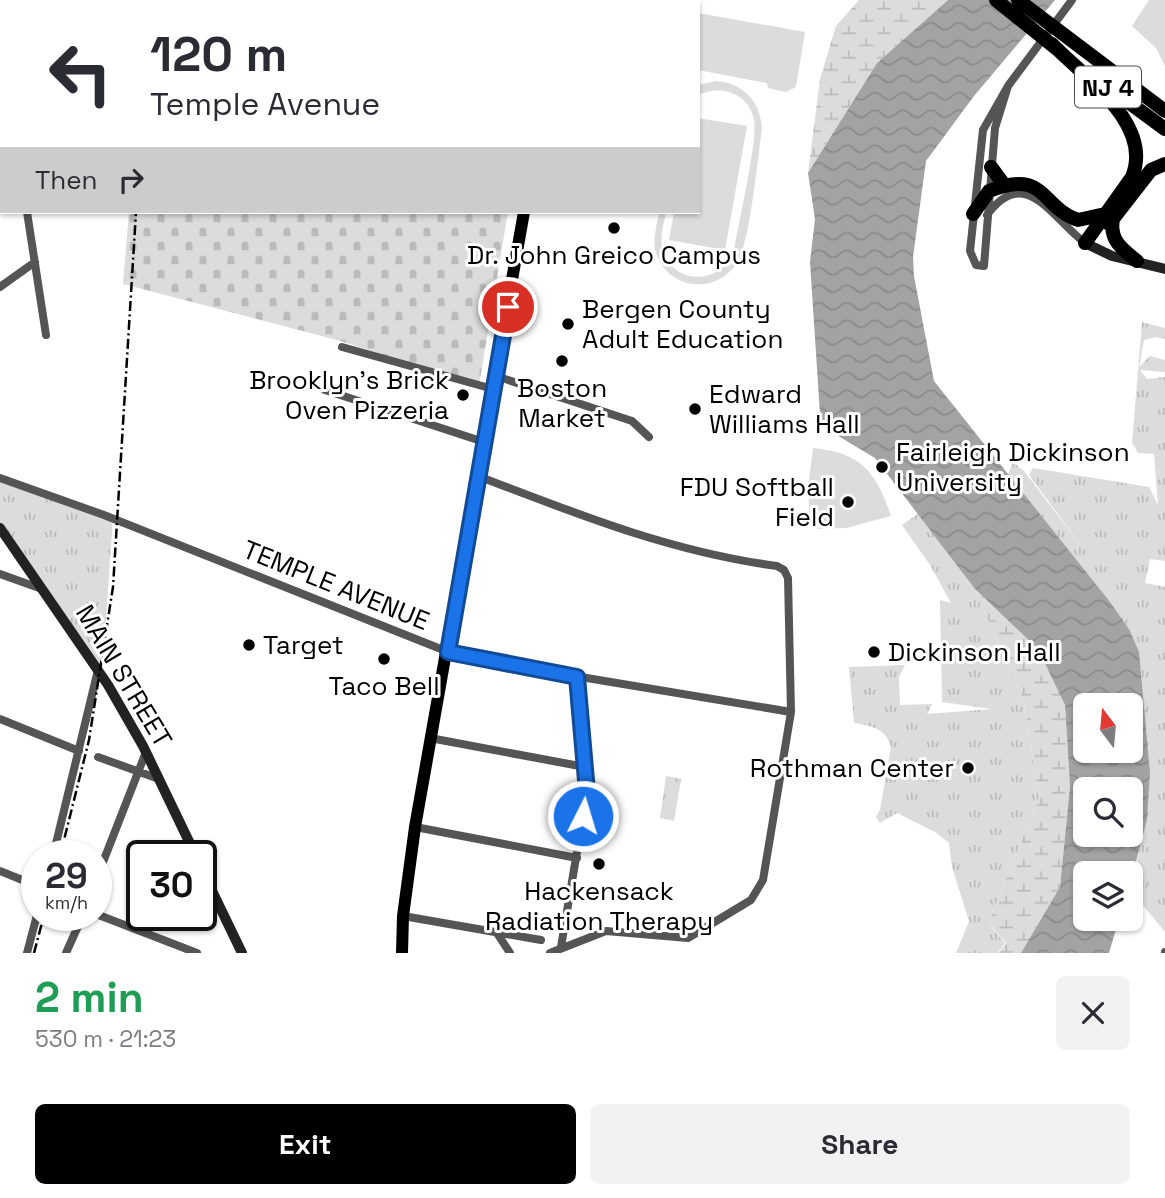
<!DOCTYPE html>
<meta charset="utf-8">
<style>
body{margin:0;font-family:"Space Grotesk",sans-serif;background:#f2f2f3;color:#2b2b33;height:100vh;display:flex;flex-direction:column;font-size:26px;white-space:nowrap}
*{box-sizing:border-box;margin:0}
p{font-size:23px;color:#7c7c81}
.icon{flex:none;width:38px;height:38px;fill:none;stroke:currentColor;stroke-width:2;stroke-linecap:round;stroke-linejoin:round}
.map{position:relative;height:953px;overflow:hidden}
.drawer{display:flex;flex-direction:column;background:#fff;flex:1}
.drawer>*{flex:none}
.top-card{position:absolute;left:0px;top:0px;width:700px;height:214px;box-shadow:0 2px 5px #0004;background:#fff;color:#2b2b33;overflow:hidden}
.needle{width:46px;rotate:344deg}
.tools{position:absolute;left:1073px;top:693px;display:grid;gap:14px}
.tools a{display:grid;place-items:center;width:70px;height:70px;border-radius:10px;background:#fff;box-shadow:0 2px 5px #0004;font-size:35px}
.speed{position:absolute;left:21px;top:840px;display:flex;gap:14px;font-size:35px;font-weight:700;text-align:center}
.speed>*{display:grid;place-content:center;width:91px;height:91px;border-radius:50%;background:#fff;box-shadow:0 2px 5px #0004;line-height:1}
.speed small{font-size:18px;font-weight:400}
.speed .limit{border:4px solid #111;border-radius:10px;background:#fff;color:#111}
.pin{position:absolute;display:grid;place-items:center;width:60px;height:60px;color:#fff;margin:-30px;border:4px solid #fff;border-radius:50%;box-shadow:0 2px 7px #0007}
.me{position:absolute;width:77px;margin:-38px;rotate:5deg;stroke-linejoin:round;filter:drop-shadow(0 0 5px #0008)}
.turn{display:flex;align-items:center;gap:24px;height:147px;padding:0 35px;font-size:32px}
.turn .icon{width:91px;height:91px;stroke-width:2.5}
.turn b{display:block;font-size:49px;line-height:60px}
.then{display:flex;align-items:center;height:66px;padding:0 35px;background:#0003;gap:14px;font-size:26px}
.round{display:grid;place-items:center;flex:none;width:74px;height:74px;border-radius:10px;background:#f2f2f3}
.summary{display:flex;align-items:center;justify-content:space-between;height:119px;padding:0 35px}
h1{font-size:42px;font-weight:700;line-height:52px;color:#1e9e55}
.action{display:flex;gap:14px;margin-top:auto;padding:14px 35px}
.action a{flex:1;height:80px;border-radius:10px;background:#000;color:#fff;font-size:28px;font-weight:700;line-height:80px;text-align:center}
.action a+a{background:#f2f2f3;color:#2b2b33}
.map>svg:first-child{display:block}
</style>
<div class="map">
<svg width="1165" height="953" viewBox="0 0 1165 953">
<defs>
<pattern id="grass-tufts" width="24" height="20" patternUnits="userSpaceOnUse" patternTransform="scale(1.75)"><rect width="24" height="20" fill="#dcdcdc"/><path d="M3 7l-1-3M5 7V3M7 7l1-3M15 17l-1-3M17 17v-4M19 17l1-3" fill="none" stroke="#bbb"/></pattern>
<pattern id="wetland-marsh" width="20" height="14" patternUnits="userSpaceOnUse" patternTransform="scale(1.75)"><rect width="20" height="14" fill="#dcdcdc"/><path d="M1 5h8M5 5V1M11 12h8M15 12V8" fill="none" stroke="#bbb"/></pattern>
<pattern id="cemetery-stones" width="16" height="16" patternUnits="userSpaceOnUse" patternTransform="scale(1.75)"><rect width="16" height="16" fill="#dcdcdc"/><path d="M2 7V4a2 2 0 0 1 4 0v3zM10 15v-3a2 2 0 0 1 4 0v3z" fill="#bbb"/></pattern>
<pattern id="water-waves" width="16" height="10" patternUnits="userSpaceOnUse" patternTransform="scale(1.75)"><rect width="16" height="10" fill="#a3a3a3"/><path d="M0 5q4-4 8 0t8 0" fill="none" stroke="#8b8b8b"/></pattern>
</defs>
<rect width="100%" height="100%" fill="#fff"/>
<path fill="url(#grass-tufts)" d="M1142,322L1165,328V339L1156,337L1144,340L1139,367L1150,356L1165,360V372L1140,370L1147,379L1165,377V561L1150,559L1145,583L1165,587V932L1137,898L1138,884L1131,885L1139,852L1129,629L1008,474L1013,462L1024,471L1085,551L1029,475L1033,468L1149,487L1158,505L1154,454L1138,453L1132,443Z
M0,478L113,518L102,675L0,528Z
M919,513L975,589L1024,702L1039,798L988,923L1005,943L998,953H956L969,921L952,867L949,843L935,832L897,813L880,823L876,817L880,810L891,747C886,728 871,726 854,723L849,667L905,665L899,677L900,705L932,704L927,714L992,709L942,702L940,600L951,603L930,565L902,525Z
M666,776L681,779L674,821L660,818Z"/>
<path fill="url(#wetland-marsh)" d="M859,0H948L877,63L808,173L820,79L836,26Z
M975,589L1038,649L1065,705L1070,786L1060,887L1021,953H999L1006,943L988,923L1039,798L1024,702Z"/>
<path fill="url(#cemetery-stones)" d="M146,0H543V2Z
M129,212H508L479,385L337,340L123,284Z"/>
<path fill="#dcdcdc" d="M1149,0H1165V66L1156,48L1132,26Z
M698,13L805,32L796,87L786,92L768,88L767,83L698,70Z
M716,81C743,83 760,101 762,128C758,156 750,241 738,261C718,297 664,290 655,249C653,237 657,224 659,212H666C664,224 659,238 663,250C674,287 722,284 734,251C738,224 758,141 754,120C749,93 721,84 698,95V85Z
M698,118L747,126L725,250L669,240L674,212H698Z
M813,448C862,453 876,472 891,516L846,528L816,529L810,523L808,488Z"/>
<path fill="url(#water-waves)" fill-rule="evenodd" d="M948,0H1055L974,96L926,161L913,257L914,276L934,381L1110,602L1129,629L1139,652L1150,773L1147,819L1131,881L1130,873H1085V919H1119L1109,953H1021L1060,887L1070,786L1065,705L1038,649L975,589L875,458L825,428L820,414L810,262L815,219L808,173L877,63ZM1085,705H1130V751H1085ZM1085,789H1130V835H1085Z"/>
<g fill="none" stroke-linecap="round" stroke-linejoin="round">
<path stroke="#555" stroke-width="8" d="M0,34H2
M1008,86L995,128L984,266L976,265L970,251L983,130L1008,86L1072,0
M27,212L46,335
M987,215C1025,163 1052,218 1085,243
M0,287L35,262
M342,347L493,389
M496,376L632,421L649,437
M325,390L484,442
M478,476C577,514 671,552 777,566L784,570L788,578L791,712L763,880L751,900L688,938L606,931L550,953
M0,478L104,515L461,657L791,712
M0,574L42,589
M0,719L79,751
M430,738L585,767
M98,757L159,779
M415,827L577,858
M53,856L98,670
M0,871L37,886
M96,880L146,752
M96,914L197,953
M403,916L541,940
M497,933L510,953
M561,947L587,792L577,677
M27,953L37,915
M66,953L83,915
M1165,953V952"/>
<path stroke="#222" stroke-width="10" d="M1085,243L1112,256L1165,269
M0,528L108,685L143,746L196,856
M201,868L242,953"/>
<path stroke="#000" stroke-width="12" d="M560,2V0
M402,953L403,916L415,827L524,212"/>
<path stroke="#000" stroke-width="14" d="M996,0L1057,49
M1018,0L1165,111
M1052,44C1084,77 1154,124 1132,177L1085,243
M1093,76L1165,129
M991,167L1005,186
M973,214L989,191C1046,168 1040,207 1078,220L1105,214
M1113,219C1109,240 1122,249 1137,261
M1109,224L1151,170L1165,164"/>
<path stroke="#000" stroke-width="2.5" stroke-dasharray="10 3.5 2 3.5" stroke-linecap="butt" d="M149,2V0
M60,856L89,740L113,587L136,212
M34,953L44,915"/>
</g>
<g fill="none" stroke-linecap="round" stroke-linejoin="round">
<defs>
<path id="route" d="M508,307L448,652L577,677L587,792L583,816"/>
</defs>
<use href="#route" stroke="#114b97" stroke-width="18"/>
<use href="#route" stroke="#1a73e8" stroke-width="12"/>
</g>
<g fill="#000" stroke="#fff" stroke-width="2.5">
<circle cx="614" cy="228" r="7"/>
<circle cx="568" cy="324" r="7"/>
<circle cx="562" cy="361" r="7"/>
<circle cx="463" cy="395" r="7"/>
<circle cx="695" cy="409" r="7"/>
<circle cx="882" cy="467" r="7"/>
<circle cx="848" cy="502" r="7"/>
<circle cx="249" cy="645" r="7"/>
<circle cx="874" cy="652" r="7"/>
<circle cx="384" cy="659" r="7"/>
<circle cx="968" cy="768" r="7"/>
<circle cx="599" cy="864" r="7"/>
</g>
<g text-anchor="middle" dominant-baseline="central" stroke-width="6" stroke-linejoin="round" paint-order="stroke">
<rect fill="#fff" stroke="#4c4c4c" stroke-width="2" x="1075" y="66.5" width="66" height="41" rx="5"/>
<g font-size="24" font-weight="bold" fill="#000">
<text x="1108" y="87">NJ 4</text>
</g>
<g font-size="26" fill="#000" stroke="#fff" text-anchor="start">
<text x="614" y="255" text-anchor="middle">Dr. John Greico Campus</text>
<text x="582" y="309">Bergen County<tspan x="582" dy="30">Adult Education</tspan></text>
<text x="449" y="380" text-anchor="end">Brooklyn's Brick<tspan x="449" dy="30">Oven Pizzeria</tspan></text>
<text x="562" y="388" text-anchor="middle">Boston<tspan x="562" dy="30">Market</tspan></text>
<text x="709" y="394">Edward<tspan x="709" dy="30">Williams Hall</tspan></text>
<text x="896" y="452">Fairleigh Dickinson<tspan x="896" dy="30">University</tspan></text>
<text x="834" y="487" text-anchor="end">FDU Softball<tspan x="834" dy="30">Field</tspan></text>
<text x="263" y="645">Target</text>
<text x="888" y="652">Dickinson Hall</text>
<text x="384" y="686" text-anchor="middle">Taco Bell</text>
<text x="954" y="768" text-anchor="end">Rothman Center</text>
<text x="599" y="891" text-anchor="middle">Hackensack<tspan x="599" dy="30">Radiation Therapy</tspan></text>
</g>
<g font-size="26" fill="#000" stroke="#fff">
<text transform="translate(336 585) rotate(22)">TEMPLE AVENUE</text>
<text transform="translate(124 676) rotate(59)">MAIN STREET</text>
</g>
</g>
</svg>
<div class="tools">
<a><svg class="needle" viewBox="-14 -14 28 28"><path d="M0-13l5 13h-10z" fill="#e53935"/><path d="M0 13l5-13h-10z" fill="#7c7c81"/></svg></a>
<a><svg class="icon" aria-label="search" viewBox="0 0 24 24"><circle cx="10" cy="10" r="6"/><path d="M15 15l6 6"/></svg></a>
<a><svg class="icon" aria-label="layers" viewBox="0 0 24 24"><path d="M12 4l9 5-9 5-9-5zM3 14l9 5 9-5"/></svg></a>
</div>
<div class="speed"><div>29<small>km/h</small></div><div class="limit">30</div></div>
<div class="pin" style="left:508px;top:307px;background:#d93025"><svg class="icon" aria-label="arrive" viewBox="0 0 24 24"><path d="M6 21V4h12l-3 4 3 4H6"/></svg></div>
<svg class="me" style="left:583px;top:816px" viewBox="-20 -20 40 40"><circle r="17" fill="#1a73e8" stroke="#fff" stroke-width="3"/><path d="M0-11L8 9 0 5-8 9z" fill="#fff"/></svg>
<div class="top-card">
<div class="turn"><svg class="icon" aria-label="left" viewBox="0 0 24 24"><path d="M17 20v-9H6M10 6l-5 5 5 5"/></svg><div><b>120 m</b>Temple Avenue</div></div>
<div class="then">Then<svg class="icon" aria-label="right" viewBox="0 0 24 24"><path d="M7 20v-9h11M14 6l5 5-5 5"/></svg></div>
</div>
</div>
<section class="drawer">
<div class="summary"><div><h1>2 min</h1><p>530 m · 21:23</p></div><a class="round"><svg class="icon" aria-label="close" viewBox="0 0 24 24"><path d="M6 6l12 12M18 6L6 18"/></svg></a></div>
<div class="action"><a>Exit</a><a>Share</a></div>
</section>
